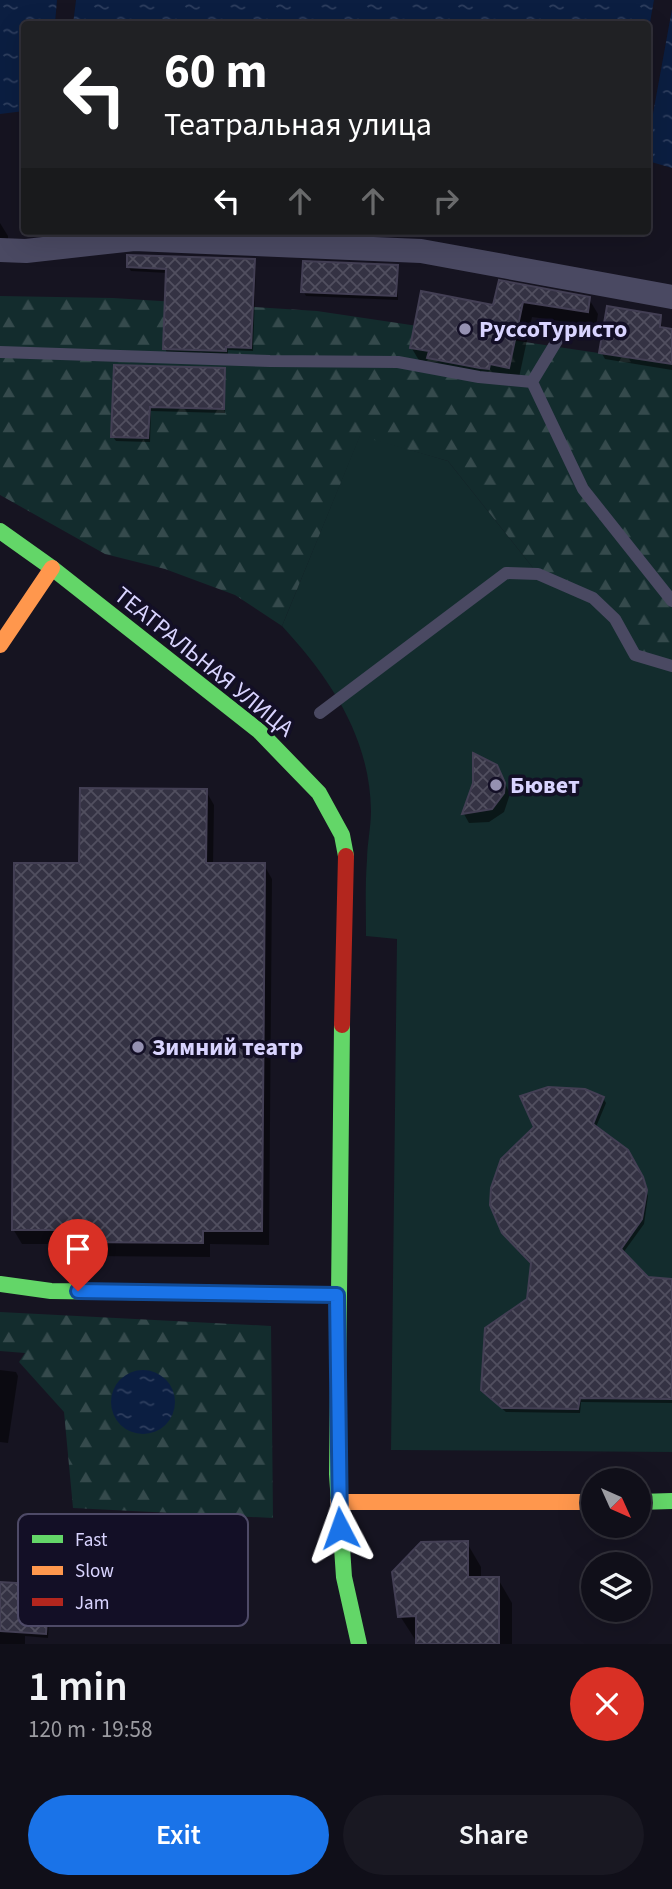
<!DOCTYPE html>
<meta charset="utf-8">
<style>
body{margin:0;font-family:"Source Sans 3",sans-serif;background:#191822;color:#f1f3f6;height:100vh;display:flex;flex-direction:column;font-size:26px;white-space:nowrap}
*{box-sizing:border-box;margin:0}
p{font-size:23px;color:#9c9ca2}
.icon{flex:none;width:38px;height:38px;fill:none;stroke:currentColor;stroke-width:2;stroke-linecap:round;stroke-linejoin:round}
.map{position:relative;height:1644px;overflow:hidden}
.details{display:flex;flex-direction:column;background:#100f19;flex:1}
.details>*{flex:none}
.banner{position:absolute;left:21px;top:21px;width:630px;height:214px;border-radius:7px;box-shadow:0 7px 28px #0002,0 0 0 2px #302f38;background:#202124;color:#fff;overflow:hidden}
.needle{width:46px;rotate:135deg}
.controls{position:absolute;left:581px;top:1468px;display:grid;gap:14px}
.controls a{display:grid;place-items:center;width:70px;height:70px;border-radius:50%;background:#100f19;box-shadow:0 7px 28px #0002,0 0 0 2px #302f38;font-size:35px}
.pin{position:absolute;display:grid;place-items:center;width:60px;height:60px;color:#fff;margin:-72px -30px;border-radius:50% 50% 50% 0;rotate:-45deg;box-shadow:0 0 7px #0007}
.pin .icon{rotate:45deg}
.me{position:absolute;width:77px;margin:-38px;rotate:356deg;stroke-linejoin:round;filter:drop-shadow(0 0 5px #0008)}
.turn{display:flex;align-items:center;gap:24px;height:147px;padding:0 28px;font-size:32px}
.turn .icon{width:91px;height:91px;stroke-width:2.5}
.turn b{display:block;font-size:49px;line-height:60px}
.lanes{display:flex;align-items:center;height:66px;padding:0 28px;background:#0003;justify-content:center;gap:35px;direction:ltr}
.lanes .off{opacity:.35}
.round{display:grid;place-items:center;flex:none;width:74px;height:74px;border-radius:37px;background:#191822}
.overview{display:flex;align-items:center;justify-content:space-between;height:119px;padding:0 28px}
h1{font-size:42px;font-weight:600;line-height:52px}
.action{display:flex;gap:14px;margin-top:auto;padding:14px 28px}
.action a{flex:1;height:80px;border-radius:42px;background:#1a73e8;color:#fff;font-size:28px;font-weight:600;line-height:80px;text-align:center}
.action a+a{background:#191822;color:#f1f3f6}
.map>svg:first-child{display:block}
</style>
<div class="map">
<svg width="672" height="1644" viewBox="0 0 672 1644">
<defs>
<pattern id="forest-firs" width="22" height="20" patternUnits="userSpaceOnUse" patternTransform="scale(1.75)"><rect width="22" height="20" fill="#132c2d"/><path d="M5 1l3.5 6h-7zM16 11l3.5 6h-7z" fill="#354a4c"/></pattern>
<pattern id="water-ripples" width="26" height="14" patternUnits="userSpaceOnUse" patternTransform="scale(1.75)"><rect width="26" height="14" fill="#0b1e41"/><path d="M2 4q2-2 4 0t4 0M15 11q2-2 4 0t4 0" fill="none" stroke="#2e3e5e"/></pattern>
<pattern id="building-cross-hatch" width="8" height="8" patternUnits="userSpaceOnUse" patternTransform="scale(1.75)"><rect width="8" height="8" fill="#343243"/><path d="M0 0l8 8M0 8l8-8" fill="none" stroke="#514f5f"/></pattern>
</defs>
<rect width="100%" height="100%" fill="#161421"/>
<path fill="#132c2d" d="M360,435L448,461L538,574L593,598L672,666V1452L391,1450L397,939L366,936C366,911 365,885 367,860C367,844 371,827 371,811C370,737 330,678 282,626Z"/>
<path fill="url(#forest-firs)" d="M0,296L113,298L317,311L672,364V666L635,655L593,598L538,574L448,461L360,436L282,626L235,595L165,569L105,554L0,495Z
M0,1312L271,1326L273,1518L73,1508L64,1412L19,1362L25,1353L0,1351Z"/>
<path fill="url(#water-ripples)" d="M0,0H672V168L648,161V24H24V111L0,114Z
M111 1402a32 32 0 1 1 64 0a32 32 0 1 1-64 0Z"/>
<path fill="#161421" d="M57,0H76L73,24H55Z
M654,0H672V9L648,141V34Z"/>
<path fill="#0007" d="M0,223L8,236V239L0,240Z
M254,261L256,265L253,351L228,350V355L167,353L165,348L168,273L131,271L128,266Z
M397,267L398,300L306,296L303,291Z
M500,282L589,299L598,314L596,326L532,317L518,382L420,362L411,347L495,307Z
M660,317L663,329L672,331V370L605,359L601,352Z
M115,366L224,370L225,413L151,411L150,442L116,441L113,437Z
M474,756L489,761L501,775L510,794L504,812L489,822L469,823L464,814L475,784Z
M206,791L214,805L213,865H264L272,879L269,1245L210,1244V1257L86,1256L79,1244H22L13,1229L80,865Z
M603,1098L606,1103L596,1127L638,1169L648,1196L644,1224L623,1253L647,1279L672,1280V1403L581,1402L580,1413L506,1412L486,1394L529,1300L533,1265Z
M0,1370L16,1372L18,1376L8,1443L0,1442Z
M467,1543L481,1567V1579H498L512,1603V1644H418L400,1616Z
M0,1584L48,1587L51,1591L48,1638L25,1636V1644H0Z"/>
<path fill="url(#building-cross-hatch)" stroke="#433f54" stroke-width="2" d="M127,255L255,259L251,348L226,347V351L163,349L166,269L127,267Z
M303,261L398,265L396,296L301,292Z
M499,280L590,297L588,312L523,302L509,368L490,364L489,369L480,368L427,358L429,351L410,348L421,291L493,305Z
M607,306L661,315L660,327L672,329V364L599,353Z
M114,365L225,368L224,409L150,407L148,438L111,437Z
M473,753L497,765L505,783L504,793L492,809L462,814L473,783Z
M80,788L207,789L206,863H265L262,1231H203V1243L76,1242V1230H12L14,863H79Z
M548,1087L585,1089L604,1097L593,1124L628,1150L643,1177L647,1190L642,1219L621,1249L648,1277L672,1279V1399L580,1398L578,1409L502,1408L481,1390L485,1328L527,1299L531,1263L502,1233L490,1205L491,1188L501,1159L534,1127L520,1096Z
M468,1541V1577H499V1644H416V1616L398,1617L392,1572L421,1542Z
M0,1582L49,1585L46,1634L0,1631Z"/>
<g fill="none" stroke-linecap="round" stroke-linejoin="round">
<path stroke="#4a4962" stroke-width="12" d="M0,352L270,361L398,362L479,377L532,382L583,489L672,601
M532,382L558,339
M320,713L506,573L538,574L593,598L615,619L635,655L672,666"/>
<path stroke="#4a4962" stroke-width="24" d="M0,250L26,251L134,239L421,251L672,297"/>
<path stroke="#63d668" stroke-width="16" d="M0,531L52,568L259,731L319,793L342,835L346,856
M342,1025L337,1474L344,1577L359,1644
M0,1284L51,1291L337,1295
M639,1502L672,1501"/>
<path stroke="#ff974d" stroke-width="16" d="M0,645L52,568
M338,1502H593"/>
<path stroke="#b3261e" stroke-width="16" d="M342,1025L346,856"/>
</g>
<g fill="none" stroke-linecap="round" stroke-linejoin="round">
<defs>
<path id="route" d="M78,1291L337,1295L340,1528"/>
</defs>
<use href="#route" stroke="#114b97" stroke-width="18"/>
<use href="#route" stroke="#1a73e8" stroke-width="12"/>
</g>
<g fill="#9591b1" stroke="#130f26" stroke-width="2.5">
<circle cx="465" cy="329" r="7"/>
<circle cx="496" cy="785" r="7"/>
<circle cx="138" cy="1047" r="7"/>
</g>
<g text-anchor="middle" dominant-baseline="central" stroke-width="7" stroke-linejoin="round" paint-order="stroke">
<g font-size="24" font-weight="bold" fill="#d9d4ff" stroke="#130f26" text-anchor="start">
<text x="479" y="329">РуссоТуристо</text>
<text x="510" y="785">Бювет</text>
<text x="152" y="1047">Зимний театр</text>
</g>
<g font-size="24" fill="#d9d4ff" stroke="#130f26">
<text transform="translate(204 662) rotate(39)">ТЕАТРАЛЬНАЯ УЛИЦА</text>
</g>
</g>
<rect x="18" y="1514" width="230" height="112" rx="10" fill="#130f26" stroke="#4e4a67" stroke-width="2"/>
<rect x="32" y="1535" width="31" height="8" fill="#63d668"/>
<rect x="32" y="1566" width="31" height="9" fill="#ff974d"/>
<rect x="32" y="1598" width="31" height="8" fill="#b3261e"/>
<g font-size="19" fill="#d9d4ff">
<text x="75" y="1546">Fast</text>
<text x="75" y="1577">Slow</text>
<text x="75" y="1609">Jam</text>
</g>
</svg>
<div class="controls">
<a><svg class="needle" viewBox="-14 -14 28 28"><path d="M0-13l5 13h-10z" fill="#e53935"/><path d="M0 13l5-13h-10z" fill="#9c9ca2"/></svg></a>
<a><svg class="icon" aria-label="layers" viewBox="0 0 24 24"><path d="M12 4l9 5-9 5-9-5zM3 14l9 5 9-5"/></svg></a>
</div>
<div class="pin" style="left:78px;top:1291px;background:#d93025"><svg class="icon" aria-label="arrive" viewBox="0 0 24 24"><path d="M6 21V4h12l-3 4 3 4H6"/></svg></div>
<svg class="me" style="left:340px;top:1528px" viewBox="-20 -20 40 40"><path d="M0-17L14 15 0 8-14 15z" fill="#1a73e8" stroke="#fff" stroke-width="4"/></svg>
<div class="banner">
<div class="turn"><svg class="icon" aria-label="left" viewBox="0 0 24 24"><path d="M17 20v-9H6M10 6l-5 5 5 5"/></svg><div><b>60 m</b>Театральная улица</div></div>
<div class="lanes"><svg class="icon" aria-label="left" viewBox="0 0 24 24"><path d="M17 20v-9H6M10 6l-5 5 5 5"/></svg><svg class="icon off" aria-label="ahead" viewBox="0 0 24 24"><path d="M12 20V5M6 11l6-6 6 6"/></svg><svg class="icon off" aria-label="ahead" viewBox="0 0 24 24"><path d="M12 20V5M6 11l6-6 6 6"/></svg><svg class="icon off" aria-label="right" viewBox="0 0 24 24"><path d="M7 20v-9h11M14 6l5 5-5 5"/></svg></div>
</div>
</div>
<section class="details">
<div class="overview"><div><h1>1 min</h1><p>120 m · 19:58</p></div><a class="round" style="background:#d93025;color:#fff"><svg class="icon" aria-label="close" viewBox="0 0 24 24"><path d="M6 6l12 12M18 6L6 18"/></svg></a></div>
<div class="action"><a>Exit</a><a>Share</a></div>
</section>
